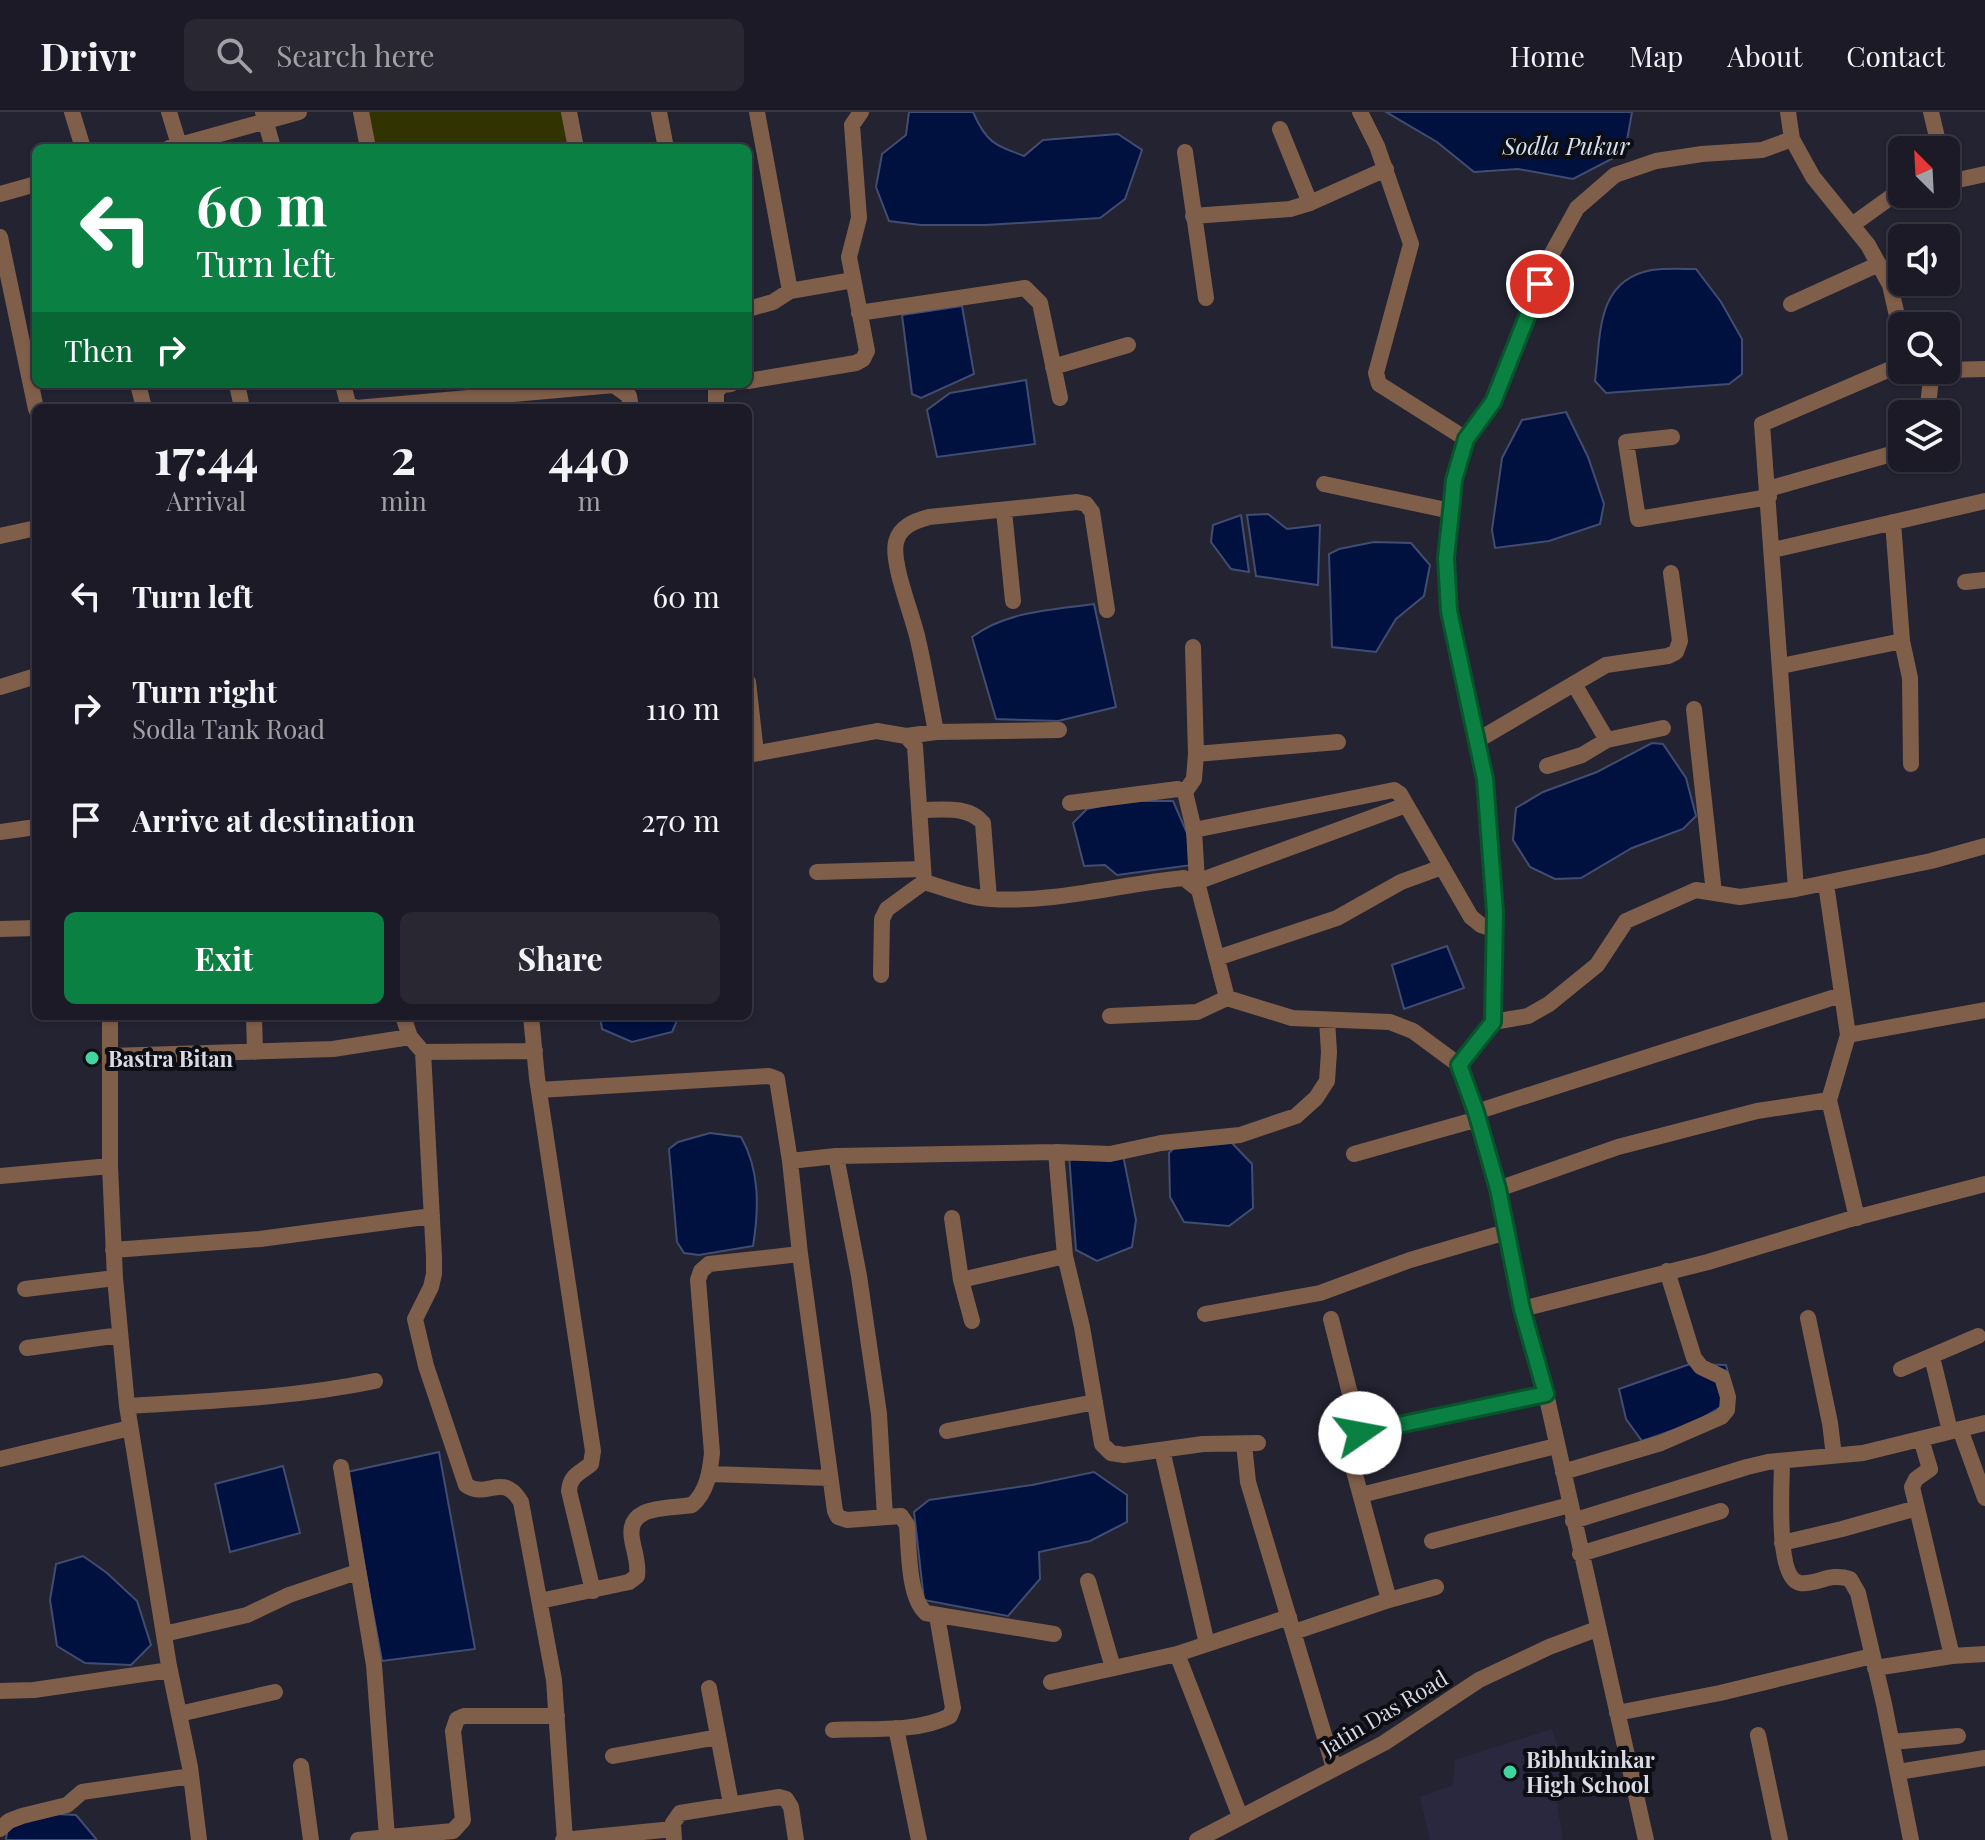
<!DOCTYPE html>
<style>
body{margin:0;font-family:"Playfair Display",serif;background:#282732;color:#f1f3f6;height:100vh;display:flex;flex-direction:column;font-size:30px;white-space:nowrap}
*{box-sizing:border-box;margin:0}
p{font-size:26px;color:#a0a1a7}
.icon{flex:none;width:44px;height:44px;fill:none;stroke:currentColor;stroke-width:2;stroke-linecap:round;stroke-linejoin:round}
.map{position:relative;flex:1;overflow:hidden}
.sheet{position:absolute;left:32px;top:292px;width:720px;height:616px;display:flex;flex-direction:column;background:#1b1a26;border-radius:12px;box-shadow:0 2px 6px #0004,0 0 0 2px #393843}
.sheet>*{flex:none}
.top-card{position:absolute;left:32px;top:32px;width:720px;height:244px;border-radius:12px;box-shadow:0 2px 6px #0004,0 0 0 2px #393843;background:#0b8043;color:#fff;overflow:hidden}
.needle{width:52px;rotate:336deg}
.buttons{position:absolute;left:1888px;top:24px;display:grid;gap:16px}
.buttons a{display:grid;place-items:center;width:72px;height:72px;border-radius:12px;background:#1b1a26;box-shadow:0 2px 6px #0004,0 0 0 2px #393843;font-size:40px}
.pin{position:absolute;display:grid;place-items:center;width:68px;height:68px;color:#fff;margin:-34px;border:4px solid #fff;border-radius:50%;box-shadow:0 2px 8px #0007}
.me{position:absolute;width:88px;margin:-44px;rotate:78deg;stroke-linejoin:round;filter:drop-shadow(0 0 6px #0008)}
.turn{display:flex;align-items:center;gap:28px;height:168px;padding:0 32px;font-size:36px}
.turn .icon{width:104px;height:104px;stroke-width:2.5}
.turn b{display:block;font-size:56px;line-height:68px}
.then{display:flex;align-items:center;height:76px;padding:0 32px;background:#0003;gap:16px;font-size:30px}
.eta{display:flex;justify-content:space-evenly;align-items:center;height:136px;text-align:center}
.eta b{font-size:48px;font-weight:700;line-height:56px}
.cta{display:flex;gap:16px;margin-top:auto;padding:16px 32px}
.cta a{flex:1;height:92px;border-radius:12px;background:#0b8043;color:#fff;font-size:32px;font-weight:700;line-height:92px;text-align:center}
.cta a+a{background:#282732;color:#f1f3f6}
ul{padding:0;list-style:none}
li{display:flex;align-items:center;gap:24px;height:112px;padding:0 32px}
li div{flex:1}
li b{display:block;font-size:30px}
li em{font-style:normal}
header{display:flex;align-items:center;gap:48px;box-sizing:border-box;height:112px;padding:0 40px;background:#1b1a26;border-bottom:2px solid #393843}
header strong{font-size:38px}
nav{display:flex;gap:44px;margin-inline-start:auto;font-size:28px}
.search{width:560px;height:72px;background:#282732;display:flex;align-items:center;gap:20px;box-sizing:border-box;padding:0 28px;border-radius:12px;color:#a0a1a7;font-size:30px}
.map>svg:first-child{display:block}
</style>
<header>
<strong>Drivr</strong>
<div class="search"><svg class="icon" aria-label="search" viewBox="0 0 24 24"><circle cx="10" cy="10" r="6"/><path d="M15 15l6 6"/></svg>Search here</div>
<nav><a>Home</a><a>Map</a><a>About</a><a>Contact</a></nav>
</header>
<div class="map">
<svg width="1985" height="1728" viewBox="0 0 1985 1728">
<rect width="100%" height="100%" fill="#242332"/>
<path fill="#2a283e" d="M1552,1617L1573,1682L1556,1686L1563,1728H1430L1420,1685L1453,1673L1455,1648Z"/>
<path fill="#313400" d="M366,0H562L569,36H374Z"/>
<path fill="#00103f" stroke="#414d70" stroke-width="2" d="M909,0H973C986,30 994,33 1024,44L1043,28L1118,22L1142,38L1125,87L1100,106L986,113H921L889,109L876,75L882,42L906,23Z
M1386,0H1632L1625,40L1573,67L1518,57L1474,60L1437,30Z
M1696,157L1721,190L1742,227V262L1729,272L1606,281L1595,269C1601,224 1595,168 1652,158C1666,156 1682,157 1696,157Z
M962,194L974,262L921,286L912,282L902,203Z
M1026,268L1035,332L937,345L927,298L950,281Z
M1566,300L1588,345L1604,392L1600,412L1549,429L1495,436L1492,418L1502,346L1522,308Z
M1268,402L1287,417L1320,413L1318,473L1256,464L1247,403Z
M1241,403L1249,460L1231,457L1211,430L1213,413Z
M1374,430L1411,431L1430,453L1424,484L1396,507L1376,540L1332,535L1329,442L1339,437Z
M1094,492L1116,595L1058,609L996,607L972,525C1007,499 1052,498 1094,492Z
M1652,631L1663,632L1686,666L1696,704L1683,717L1632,736L1581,766L1555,767L1530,755L1513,728L1516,696L1543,680L1597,660Z
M1126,689H1173L1187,721L1192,753L1117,763L1105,753L1084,754L1073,711L1087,697Z
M1447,834L1464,876L1404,897L1392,853Z
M600,904H679L672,920L632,930L602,917Z
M710,1021L741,1025C760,1058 759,1097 753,1134L699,1143L684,1141L677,1130L669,1037L678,1030Z
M1181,1029H1230L1252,1052L1253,1096L1229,1114L1184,1110L1170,1085L1169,1041Z
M1122,1038L1136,1108L1132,1135L1097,1149L1076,1138L1069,1042Z
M1690,1252L1726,1253L1735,1287L1691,1312L1642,1329L1626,1307L1619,1277Z
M439,1340L475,1537L382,1549L347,1360Z
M283,1354L300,1421L230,1440L215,1372Z
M1094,1360L1127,1383V1410L1090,1429L1039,1440L1040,1467L1008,1504L924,1488L914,1400L929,1388L1032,1373Z
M83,1444L107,1461L137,1489L151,1533L131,1553L85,1551L57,1534L50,1488L56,1452Z
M36,1701L76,1703L97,1728H6L8,1712Z"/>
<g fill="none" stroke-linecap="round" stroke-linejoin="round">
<path stroke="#805f4a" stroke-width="16" d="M72,0L83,36
M169,0L180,36
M263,0L273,36
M361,0L368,36
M569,0L576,36
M659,0L666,36
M757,0L790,179L853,168
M1360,0L1377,34L1411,132L1376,261L1379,272L1466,327
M1788,0L1792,27L1813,65L1868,133L1890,173L1902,226
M1931,0L1940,38
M1280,17L1310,91
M169,36L299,0
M1185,40L1206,186
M1946,67L1949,70L1985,62
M0,82L36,72
M1193,104L1290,97L1310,91L1386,57
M1852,113L1902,77
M0,125L36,297
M1791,192L1879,152
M748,197L773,190L790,179
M859,201L1025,176L1040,191L1060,286
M1053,255L1128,233
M1946,258L1985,257
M748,269L856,251L863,247L867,239L849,145L859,106L852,13L861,0
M138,272L144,296
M237,272L242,296
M343,272L348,292L356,296L614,273L629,284L631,296
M716,296V279L723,273L731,272
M1927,302L1932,258
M1672,325L1626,330L1638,407L1769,385
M1324,372L1451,399
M1768,377L1902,339
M1004,399L1013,489
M1893,410L1902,529
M0,424L36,416
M1773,438L1985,389
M1965,470L1985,468
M1781,554L1902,529L1910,566L1911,652
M748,570L756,641
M1574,572L1607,628
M0,575L36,564
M1694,597L1714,781
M936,620C930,589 925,558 918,528C913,504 891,452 896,430C900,414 915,409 929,405L1077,390L1086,392L1092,400L1107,498
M906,624L936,620L1059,618
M1478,628L1606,553L1668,544L1676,540L1680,529L1671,461
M1196,642L1338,630
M748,643L877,619L906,624L915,634L924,770C945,776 969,786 991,787C1055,791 1120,772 1184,766L1199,778L1227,886L1292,906L1390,910L1413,919L1459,953L1498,1077L1522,1197L1546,1282L1646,1728
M1547,654L1582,643L1607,628L1663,616
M1185,680L1194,667L1196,642L1193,535
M1070,691L1178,677L1185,680L1194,718L1197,770
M919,698C941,698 968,693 983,711L989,787
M1194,718L1394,678L1400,682L1471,805L1481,813L1495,818
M0,720L36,715
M817,760L923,757
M1191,772L1406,693
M1826,772L1848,923L1829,988L1857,1106
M1796,777L1762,312L1902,252
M0,817L36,816
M1217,846L1337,806L1401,770L1442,755
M881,863L882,807L887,797L924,770
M110,904V1054L115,1166L127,1294L169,1554L190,1655L199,1728
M254,904L255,940
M531,904L537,966L593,1339L591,1352C580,1361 570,1363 569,1379L593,1479
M1110,904L1197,900L1227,886
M1493,910L1528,904L1549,892L1597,853L1626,809L1696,778L1740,785L1796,777L1931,749L1985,734
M1848,923L1985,898
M410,925L423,940L434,1145V1162L431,1175L415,1207L426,1254L466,1373C487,1388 503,1359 521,1390L554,1568L565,1728
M423,940L535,939
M110,944L333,937L410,925L403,904
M1459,953L1493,910L1495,880V800L1485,667L1449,499L1446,446L1454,368L1466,327L1493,290L1551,143L1577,96L1615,63L1656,49L1702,42L1762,38L1792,27
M539,978L769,964L777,967L790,1049L800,1142L835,1399L838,1405L847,1408L901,1404L907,1413C909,1436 908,1486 926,1501L1054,1522
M1476,1000L1841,883
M1056,1040L1065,1144L1082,1215L1102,1332L1111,1341L1124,1343L1203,1332L1258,1331
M1354,1042L1478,1007
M836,1044L859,1164L879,1302L885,1405
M790,1049L836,1044L1056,1040L1110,1042L1161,1031L1240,1023L1296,1004L1316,986L1327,969L1329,940L1327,908
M0,1064L110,1054
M1498,1077L1618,1035L1757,999L1829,988
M952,1106L961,1168L972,1209
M113,1138L260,1127L432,1104
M961,1168L1065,1144
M25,1177L115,1166
M1522,1197L1708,1150L1847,1108L1985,1072
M1205,1202L1320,1181L1410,1148L1506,1120
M1808,1206L1830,1311L1834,1344
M1331,1207L1360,1321
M27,1236L120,1223
M1932,1245L1950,1319
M1901,1257L1978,1224
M127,1294C210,1289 293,1286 375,1269
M1960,1317L1985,1386
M947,1319L1095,1290
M1921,1327L1930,1357L1916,1367L1912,1375L1952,1544
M1244,1332L1248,1370L1334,1656
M1162,1338L1207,1532
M0,1347L130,1316
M1782,1349C1782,1369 1775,1467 1800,1471C1818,1473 1829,1460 1850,1467L1858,1481L1884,1592L1911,1728
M341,1355L374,1553L387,1725
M1563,1360L1661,1331L1721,1305L1727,1298L1728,1285L1722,1265L1701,1255L1694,1246L1667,1159
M710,1362L830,1366
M1361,1383L1556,1334
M1573,1409L1747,1355L1768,1350L1863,1341L1985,1311
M1432,1429L1570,1393
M1782,1431L1842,1417L1917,1396
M1580,1442L1721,1399
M1088,1469L1113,1556
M1389,1488L1348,1337L1353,1324L1546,1282
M540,1489L629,1470L637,1464C639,1451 634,1440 632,1427C626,1392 668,1397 692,1393C707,1380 710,1360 712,1341L698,1168L701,1159L709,1152L800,1142
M1294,1520L1389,1488L1436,1475
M164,1522L247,1503L289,1483L357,1460
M1177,1542L1240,1704
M1875,1556L1952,1544L1985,1542
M1051,1570L1177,1542L1289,1505
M709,1576L731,1692
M0,1579L34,1578L170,1558
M1617,1601L1720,1581L1872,1544
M179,1602L275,1580
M896,1616L919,1728
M833,1618C870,1616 916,1621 950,1604L953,1596L937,1504
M1758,1623L1780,1728
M1892,1630L1958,1624
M613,1644L718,1625
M301,1654L311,1728
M1898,1660L1985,1646
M0,1717L9,1709L22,1704L67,1693L82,1680L191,1664
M358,1728L453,1719L463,1708L453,1619L457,1607L464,1604H557
M563,1728L673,1717
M674,1728L673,1711L680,1701L779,1685L786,1687L791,1695L796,1728
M1197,1728L1384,1631L1479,1568L1549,1535L1597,1517"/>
</g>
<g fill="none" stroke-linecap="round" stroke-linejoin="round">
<defs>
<path id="route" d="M1360,1321L1546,1282L1522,1197L1498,1077L1476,1000L1459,953L1493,910L1495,800L1485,667L1449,499L1446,446L1451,399L1454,368L1466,327L1493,290L1540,172"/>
</defs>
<use href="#route" stroke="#07532c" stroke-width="20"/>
<use href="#route" stroke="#0b8043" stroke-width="14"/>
</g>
<g fill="#41d4a1" stroke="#0d0d14" stroke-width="3">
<circle cx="92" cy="946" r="8"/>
<circle cx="1510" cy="1660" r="8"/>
</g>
<g text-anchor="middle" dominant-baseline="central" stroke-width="8" stroke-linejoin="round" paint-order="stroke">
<g font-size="22" font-weight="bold" fill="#dadae4" stroke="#0d0d14" text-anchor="start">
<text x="108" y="946">Bastra Bitan</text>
<text x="1526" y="1647">Bibhukinkar<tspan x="1526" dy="25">High School</tspan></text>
</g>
<g font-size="22" fill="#dadae4" stroke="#0d0d14">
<text transform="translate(1384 1600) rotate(-31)">Jatin Das Road</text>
</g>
<g font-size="24" font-style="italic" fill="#d2dff2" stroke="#0d0d14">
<text x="1566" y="33">Sodla Pukur</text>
</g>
</g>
</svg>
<div class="buttons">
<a><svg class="needle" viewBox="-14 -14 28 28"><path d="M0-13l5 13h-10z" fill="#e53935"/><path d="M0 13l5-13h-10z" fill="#a0a1a7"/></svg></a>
<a><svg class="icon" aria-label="sound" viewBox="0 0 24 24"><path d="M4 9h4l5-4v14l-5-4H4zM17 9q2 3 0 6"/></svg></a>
<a><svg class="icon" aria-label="search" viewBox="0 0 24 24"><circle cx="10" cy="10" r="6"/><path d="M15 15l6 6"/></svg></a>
<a><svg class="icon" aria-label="layers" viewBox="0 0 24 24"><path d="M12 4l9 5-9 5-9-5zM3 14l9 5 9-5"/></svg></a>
</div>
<div class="pin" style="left:1540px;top:172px;background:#d93025"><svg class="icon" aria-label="arrive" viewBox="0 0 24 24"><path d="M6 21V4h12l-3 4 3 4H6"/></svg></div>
<svg class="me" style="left:1360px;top:1321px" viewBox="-20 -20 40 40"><circle r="19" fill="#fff"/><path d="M0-13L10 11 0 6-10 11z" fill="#0b8043"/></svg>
<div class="top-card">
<div class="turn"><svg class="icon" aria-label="left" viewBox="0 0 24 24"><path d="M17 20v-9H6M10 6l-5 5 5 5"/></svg><div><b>60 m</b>Turn left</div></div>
<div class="then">Then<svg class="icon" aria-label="right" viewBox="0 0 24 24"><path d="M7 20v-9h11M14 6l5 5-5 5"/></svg></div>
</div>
<section class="sheet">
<div class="eta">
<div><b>17:44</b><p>Arrival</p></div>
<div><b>2</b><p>min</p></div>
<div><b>440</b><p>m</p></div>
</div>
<ul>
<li><svg class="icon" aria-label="left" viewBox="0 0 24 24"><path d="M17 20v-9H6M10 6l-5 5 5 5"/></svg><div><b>Turn left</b></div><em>60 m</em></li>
<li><svg class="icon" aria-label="right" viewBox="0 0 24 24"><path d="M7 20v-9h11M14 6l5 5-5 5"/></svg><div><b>Turn right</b><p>Sodla Tank Road</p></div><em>110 m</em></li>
<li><svg class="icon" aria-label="arrive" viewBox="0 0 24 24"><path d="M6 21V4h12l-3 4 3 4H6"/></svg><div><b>Arrive at destination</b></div><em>270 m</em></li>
</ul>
<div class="cta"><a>Exit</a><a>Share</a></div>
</section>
</div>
